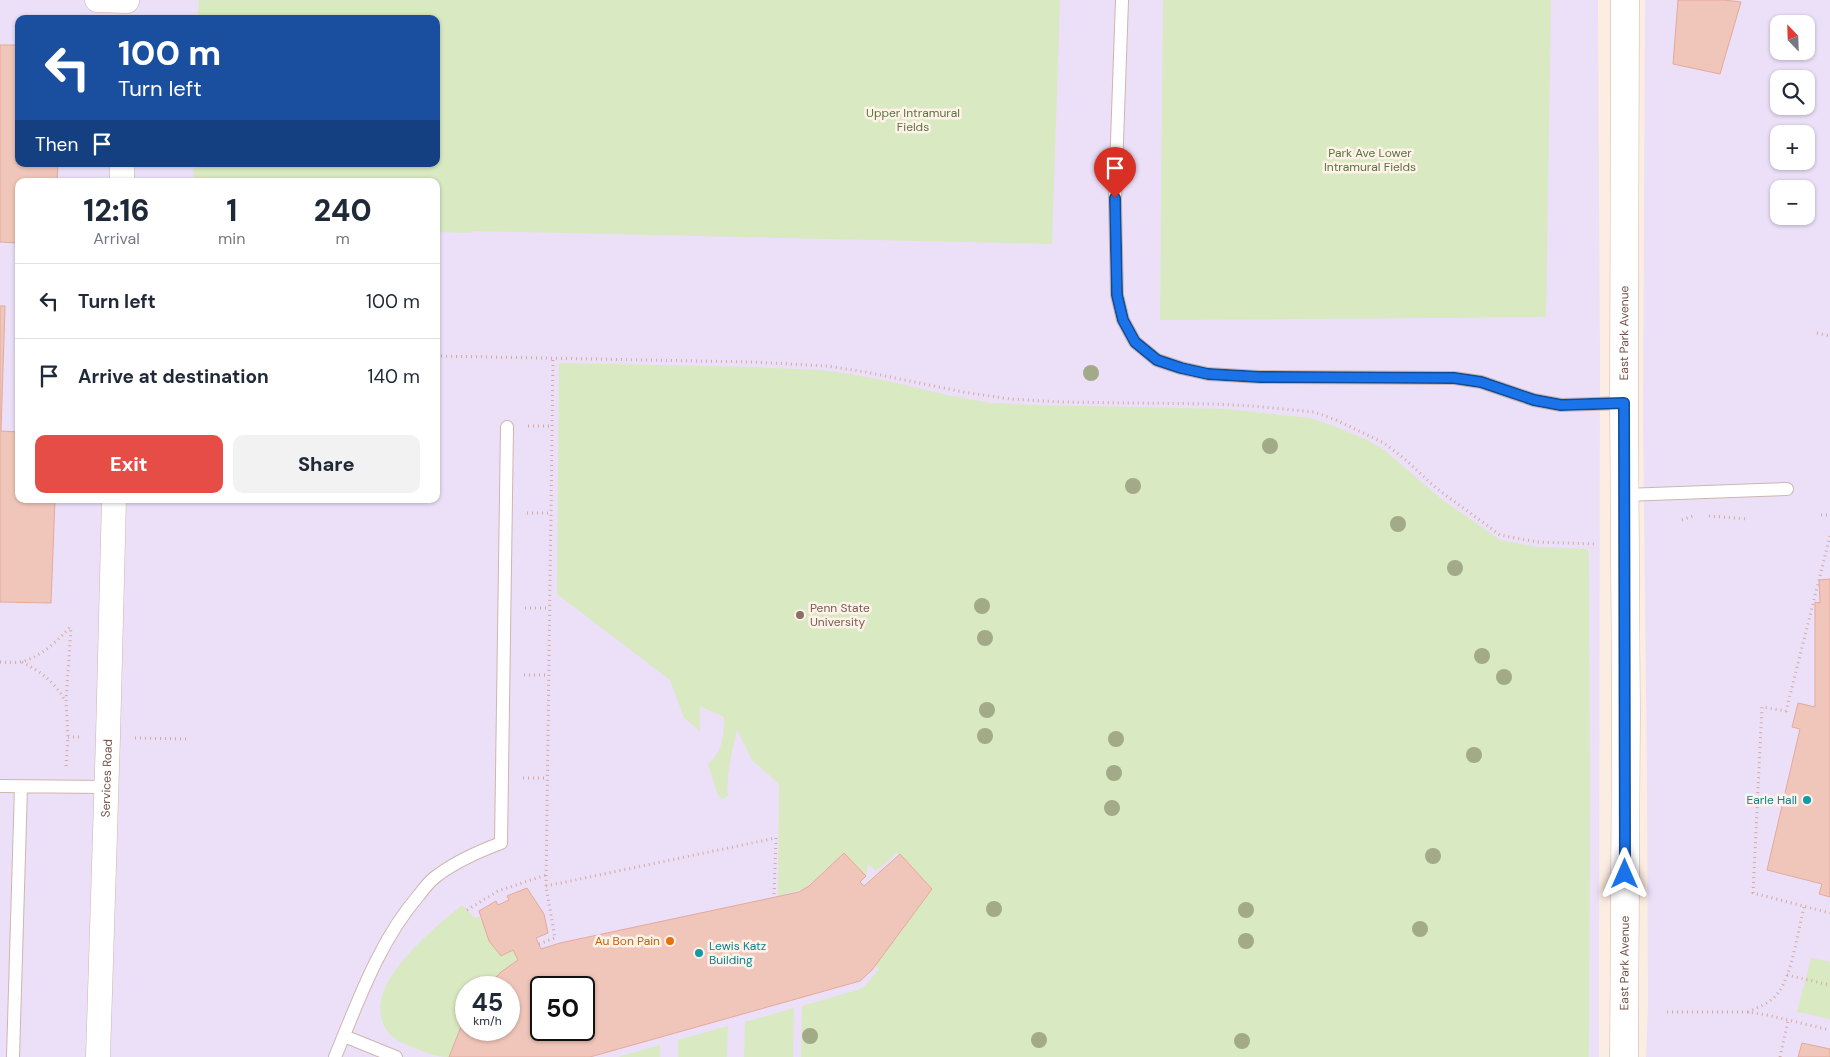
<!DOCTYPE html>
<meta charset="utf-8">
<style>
body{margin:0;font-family:"DM Sans",sans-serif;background:#f2f2f3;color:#1f2937;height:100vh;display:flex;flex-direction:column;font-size:19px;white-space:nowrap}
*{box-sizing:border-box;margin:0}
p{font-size:16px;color:#747a83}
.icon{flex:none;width:28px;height:28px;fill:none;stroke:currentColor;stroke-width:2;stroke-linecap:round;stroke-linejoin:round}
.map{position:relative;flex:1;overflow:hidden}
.sheet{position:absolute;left:15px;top:178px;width:425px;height:325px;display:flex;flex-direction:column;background:#fff;border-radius:10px;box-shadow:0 1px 4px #0004}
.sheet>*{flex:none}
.guide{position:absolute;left:15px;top:15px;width:425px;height:152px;border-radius:10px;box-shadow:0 1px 4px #0004;background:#1a4fa0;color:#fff;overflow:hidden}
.needle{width:32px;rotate:337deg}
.fabs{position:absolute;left:1770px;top:15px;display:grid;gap:10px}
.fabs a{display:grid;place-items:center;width:45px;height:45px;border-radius:10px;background:#fff;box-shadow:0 1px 4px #0004;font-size:25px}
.speed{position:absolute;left:455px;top:976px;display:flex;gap:10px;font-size:25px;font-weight:700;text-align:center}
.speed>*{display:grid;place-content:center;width:65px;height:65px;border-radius:50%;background:#fff;box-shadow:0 1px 4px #0004;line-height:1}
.speed small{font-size:12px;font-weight:400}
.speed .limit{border:2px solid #111;border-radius:8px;background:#fff;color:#111}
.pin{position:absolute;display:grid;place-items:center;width:42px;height:42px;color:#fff;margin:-51px -21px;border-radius:50% 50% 50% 0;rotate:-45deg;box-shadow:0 0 5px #0007}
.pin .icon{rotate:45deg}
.me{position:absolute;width:55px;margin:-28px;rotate:0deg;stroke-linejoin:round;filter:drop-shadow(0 0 4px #0008)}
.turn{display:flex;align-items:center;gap:18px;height:105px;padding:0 20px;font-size:22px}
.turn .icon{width:65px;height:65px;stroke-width:2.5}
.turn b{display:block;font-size:35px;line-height:42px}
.then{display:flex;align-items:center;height:48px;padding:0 20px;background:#0003;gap:10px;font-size:19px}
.eta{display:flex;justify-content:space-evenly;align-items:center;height:85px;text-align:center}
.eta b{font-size:30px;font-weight:800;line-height:35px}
.primary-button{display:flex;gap:10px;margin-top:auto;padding:10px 20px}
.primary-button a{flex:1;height:58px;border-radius:10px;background:#e64d47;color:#fff;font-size:20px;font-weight:800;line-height:58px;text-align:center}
.primary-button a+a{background:#f2f2f3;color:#1f2937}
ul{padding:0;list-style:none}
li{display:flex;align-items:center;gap:15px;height:75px;padding:0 20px;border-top:1px solid #e0e1e3}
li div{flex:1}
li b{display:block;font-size:19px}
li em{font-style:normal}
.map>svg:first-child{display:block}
</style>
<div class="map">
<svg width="1830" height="1057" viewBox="0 0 1830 1057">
<rect width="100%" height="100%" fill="#fcede3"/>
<path fill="#ebe0f8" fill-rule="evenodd" d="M0,0H1598L1600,352L1599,1057H0ZM19,19H436V164H19ZM19,181H436V499H19ZM466,988H509V1030H466ZM541,988H584V1030H541Z
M1645,0H1830V1057H1646L1648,1007L1647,783L1643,417ZM1779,24H1806V51H1779ZM1779,79H1806V106H1779ZM1779,134H1806V161H1779ZM1779,189H1806V216H1779Z"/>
<path fill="#d9e9c1" d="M199,0H1060L1052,244L471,231V233L436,232V181H193L194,164H436V19H198Z
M1163,0H1551L1546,317L1160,320Z
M559,363L752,367L819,370L843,373L888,381L947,395L991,403L1035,405L1227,409L1309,418L1334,426L1367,440L1384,450L1440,498L1500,540L1537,547L1587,549L1589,553L1590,820L1589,1057H801L802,1006L857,990L865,986L879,969L875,966L932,889L897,853L876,871L868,864L866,876L844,853L804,889L778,896L779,784L752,760L737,730C732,754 726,771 728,796L722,799L717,793L708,764C723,752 724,735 724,717L700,706V731L684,718L670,680L557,594Z
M462,905L475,918L480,917L489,941L500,956L513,950L518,960L501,972L485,987L466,988V1014L449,1057C432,1057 420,1050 405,1044C395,1040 388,1034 383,1024C366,981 434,929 462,905Z
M1811,958L1830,962V1019L1797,1012Z
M794,1008L793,1057H744L745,1022Z
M728,1026L727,1057H678V1040Z
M660,1045V1057H618Z"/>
<path fill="#f1c6ba" stroke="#e4a99b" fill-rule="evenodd" d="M1678,0H1724L1741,2L1720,74L1673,64Z
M0,45H19V164H58L57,181H19V243L0,242Z
M0,306H5L1,431L19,432V499H55L51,603L0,602Z
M1830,579V897L1819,894L1822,884L1767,870L1800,729L1792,727L1798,703L1815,707V602L1820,603L1819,580Z
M844,853L866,876L860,882L864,886L900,854L932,889L872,970L860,981L590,1057H449L466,1014V1030H509V988H485L501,972L518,960L513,950L501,956L489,941L479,911L496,901L498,905L509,900L507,896L527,888L544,914L548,933L536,938L541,949L560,943L799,892L809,886ZM541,988H584V1030H541Z
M1802,1043L1830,1049V1057H1798Z"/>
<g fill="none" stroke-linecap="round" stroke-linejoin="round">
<defs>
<path id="service" d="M1122,0L1115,198L1117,295L1123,320L1135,342L1157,360L1181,368L1208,374L1260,377L1454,378L1481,382L1534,400L1561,405L1624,403
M1625,495L1787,489
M0,786L106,787
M344,1036L396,1057
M13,1057L21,787
M335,1057C358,1002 379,941 419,895C423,890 428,883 434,878C454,862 477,852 501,843L507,427"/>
<g id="minor">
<path d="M97,0L127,1"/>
<path d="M122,181V164"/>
<path id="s1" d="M98,1057L108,737L114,499"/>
</g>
<g id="secondary">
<path id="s2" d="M1624,1057L1626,714L1624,403L1625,0"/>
</g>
</defs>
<use href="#service" stroke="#cfb5ac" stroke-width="14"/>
<use href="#minor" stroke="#cfb5ac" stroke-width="25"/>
<use href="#secondary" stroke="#d5b6ab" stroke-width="29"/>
<path stroke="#d6a99e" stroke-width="3" stroke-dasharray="1 4" stroke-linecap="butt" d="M1817,333L1830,336
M436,356L752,362L827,366L866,372L963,392L1010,399L1061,402L1213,404L1252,406L1314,412L1336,420L1384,443L1406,460L1436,488L1500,535L1537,542L1594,544
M528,426H552
M527,513H551
M1821,515H1830
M1709,516L1748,519
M1682,520L1693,516
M1830,536L1786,711L1762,707L1753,893L1830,913
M525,608H550
M0,662C7,662 14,663 20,662C38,659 59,640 70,627
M22,662C43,673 53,681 65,700
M524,675H549
M68,737H80
M135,738L187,739
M66,766L68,737L66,702L71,627
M523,778H547
M546,886L776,838L774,897
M467,910L498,891L546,875
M539,944L555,938L546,886L553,358
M1787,975L1830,985
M1667,1012H1747L1767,1015L1830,1030
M1748,1012C1758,1007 1771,1003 1778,993C1792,975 1798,930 1804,907
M1780,1057L1788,1021"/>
<use href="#service" stroke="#fff" stroke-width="12"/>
<use href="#minor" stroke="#fff" stroke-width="24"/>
<use href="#secondary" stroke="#fff" stroke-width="28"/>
</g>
<g fill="#a2aa88">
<circle cx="1091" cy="373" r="8"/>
<circle cx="1270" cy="446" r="8"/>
<circle cx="1133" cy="486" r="8"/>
<circle cx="1398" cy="524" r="8"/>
<circle cx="1455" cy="568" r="8"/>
<circle cx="982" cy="606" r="8"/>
<circle cx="985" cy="638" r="8"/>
<circle cx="1482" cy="656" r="8"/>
<circle cx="1504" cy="677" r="8"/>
<circle cx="987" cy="710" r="8"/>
<circle cx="985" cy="736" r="8"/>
<circle cx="1116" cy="739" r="8"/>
<circle cx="1474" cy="755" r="8"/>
<circle cx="1114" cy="773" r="8"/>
<circle cx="1112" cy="808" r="8"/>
<circle cx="1433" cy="856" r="8"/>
<circle cx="994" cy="909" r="8"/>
<circle cx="1246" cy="910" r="8"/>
<circle cx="1420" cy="929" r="8"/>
<circle cx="1246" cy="941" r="8"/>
<circle cx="810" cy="1036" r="8"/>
<circle cx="1039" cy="1040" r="8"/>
<circle cx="1242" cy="1041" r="8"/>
</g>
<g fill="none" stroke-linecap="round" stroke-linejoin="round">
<defs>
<path id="route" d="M1115,198L1117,295L1123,320L1135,342L1157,360L1181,368L1208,374L1260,377L1454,378L1481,382L1534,400L1561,405L1624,403L1625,874"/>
</defs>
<use href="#route" stroke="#114b97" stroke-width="12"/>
<use href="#route" stroke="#1a73e8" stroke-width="9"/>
</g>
<circle fill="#8d6e63" stroke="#fff2e9" stroke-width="2" cx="800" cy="615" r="5"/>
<g fill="#0f9aa8" stroke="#fff2e9" stroke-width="2">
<circle cx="1807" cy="800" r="5"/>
<circle cx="699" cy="953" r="5"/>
</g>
<circle fill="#e8710a" stroke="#fff2e9" stroke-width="2" cx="670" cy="941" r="5"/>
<g text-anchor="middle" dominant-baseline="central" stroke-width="5" stroke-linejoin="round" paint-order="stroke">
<g font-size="12" fill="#58743e" stroke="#fff2e9">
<text x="913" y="113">Upper Intramural<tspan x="913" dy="14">Fields</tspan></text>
<text x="1370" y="153">Park Ave Lower<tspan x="1370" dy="14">Intramural Fields</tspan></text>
</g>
<g font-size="12" fill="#745049" stroke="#fff2e9">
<text stroke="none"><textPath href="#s2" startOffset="724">East Park Avenue</textPath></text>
<text stroke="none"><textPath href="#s1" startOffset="279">Services Road</textPath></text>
<text stroke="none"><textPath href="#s2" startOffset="94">East Park Avenue</textPath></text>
</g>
<g font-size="12" fill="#785e54" stroke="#fff2e9" text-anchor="start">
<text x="810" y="608">Penn State<tspan x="810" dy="14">University</tspan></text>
</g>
<g font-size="12" fill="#0d838f" stroke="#fff2e9" text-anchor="end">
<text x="1797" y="800">Earle Hall</text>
<text x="709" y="946" text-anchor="start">Lewis Katz<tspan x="709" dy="14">Building</tspan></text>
</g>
<g font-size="12" fill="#c56008" stroke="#fff2e9" text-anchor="end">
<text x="660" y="941">Au Bon Pain</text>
</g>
</g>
</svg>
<div class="fabs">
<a><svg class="needle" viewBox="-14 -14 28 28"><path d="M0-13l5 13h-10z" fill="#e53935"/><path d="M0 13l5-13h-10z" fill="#747a83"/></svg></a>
<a><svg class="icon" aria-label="search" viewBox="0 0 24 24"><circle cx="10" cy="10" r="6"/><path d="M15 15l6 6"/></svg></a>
<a>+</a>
<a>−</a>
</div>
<div class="speed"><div>45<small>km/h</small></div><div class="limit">50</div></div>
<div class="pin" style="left:1115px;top:198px;background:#d93025"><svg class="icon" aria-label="arrive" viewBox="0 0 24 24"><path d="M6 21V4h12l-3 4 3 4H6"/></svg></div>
<svg class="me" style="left:1625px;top:874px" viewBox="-20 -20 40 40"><path d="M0-17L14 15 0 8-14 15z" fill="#1a73e8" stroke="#fff" stroke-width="4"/></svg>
<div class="guide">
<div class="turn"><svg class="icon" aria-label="left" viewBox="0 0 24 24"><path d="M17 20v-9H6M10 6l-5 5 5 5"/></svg><div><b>100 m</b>Turn left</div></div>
<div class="then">Then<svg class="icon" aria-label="arrive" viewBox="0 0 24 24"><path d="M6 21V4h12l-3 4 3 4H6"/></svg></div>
</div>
<section class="sheet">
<div class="eta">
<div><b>12:16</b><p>Arrival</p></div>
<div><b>1</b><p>min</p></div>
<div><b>240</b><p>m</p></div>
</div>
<ul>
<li><svg class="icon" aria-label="left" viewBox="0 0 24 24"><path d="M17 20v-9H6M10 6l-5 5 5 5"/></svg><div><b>Turn left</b></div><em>100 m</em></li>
<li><svg class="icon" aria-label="arrive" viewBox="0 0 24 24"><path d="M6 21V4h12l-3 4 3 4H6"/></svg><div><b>Arrive at destination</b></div><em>140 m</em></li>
</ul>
<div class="primary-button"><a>Exit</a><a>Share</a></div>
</section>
</div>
